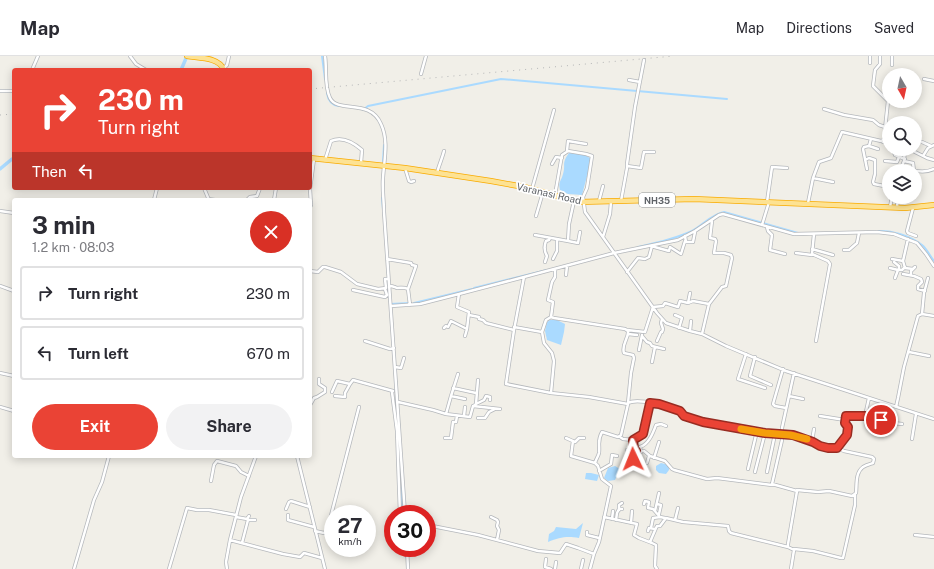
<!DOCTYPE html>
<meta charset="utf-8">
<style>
body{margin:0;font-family:"Public Sans",sans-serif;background:#f2f2f3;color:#2b2b33;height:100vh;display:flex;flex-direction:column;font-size:15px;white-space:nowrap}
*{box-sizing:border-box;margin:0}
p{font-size:13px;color:#7c7c81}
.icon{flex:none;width:22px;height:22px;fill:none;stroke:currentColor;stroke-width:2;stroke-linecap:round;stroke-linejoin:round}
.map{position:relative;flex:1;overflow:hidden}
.details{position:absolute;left:12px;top:142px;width:300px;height:260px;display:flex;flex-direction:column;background:#fff;border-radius:4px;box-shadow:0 2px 10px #0003}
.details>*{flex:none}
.banner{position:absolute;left:12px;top:12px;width:300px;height:122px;border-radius:4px;box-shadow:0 2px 10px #0003;background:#ea4335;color:#fff;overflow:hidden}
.needle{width:26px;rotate:171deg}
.fabs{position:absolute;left:882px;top:12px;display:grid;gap:8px}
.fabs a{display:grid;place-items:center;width:40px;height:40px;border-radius:50%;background:#fff;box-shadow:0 2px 10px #0003;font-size:20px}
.speed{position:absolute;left:324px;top:449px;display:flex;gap:8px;font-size:20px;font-weight:700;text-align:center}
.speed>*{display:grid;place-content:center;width:52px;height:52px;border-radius:50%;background:#fff;box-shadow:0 2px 10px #0003;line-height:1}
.speed small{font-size:10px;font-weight:400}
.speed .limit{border:6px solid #d22;background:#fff;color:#111}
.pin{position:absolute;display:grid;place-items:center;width:34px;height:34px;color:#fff;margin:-17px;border:2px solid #fff;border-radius:50%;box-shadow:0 1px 4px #0007}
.me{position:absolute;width:44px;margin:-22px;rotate:358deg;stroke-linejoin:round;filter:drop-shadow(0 0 3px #0008)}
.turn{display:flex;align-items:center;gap:14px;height:84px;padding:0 20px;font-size:18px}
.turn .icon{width:52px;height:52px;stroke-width:2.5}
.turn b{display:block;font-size:28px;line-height:34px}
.then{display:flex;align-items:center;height:38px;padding:0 20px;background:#0003;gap:8px;font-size:15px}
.round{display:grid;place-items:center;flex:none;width:42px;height:42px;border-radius:21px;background:#f2f2f3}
.head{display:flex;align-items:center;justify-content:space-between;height:68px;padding:0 20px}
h1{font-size:24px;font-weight:700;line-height:30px}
.primary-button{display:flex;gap:8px;margin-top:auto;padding:8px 20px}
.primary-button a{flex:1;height:46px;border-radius:24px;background:#ea4335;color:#fff;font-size:16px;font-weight:700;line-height:46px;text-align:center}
.primary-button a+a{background:#f2f2f3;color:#2b2b33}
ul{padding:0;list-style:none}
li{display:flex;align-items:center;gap:12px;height:54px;margin:0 8px 6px;padding:0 12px;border:2px solid #e1e1e2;border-radius:4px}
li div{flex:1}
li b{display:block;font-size:15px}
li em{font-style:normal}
header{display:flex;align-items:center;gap:24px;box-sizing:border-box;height:56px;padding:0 20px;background:#fff;border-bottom:1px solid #e1e1e2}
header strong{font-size:19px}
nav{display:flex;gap:22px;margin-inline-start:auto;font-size:14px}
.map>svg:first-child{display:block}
</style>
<header>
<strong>Map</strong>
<nav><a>Map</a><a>Directions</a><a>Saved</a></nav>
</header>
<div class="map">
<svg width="934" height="513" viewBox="0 0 934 513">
<rect width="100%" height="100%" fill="#f1efe8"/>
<path fill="#aadaff" d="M569,97L583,98L590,102V109L582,139L568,138L560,134C558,125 561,126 563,118C566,108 561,108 569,97Z
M550,264H557L565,268L564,276L561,289L547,284L545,275L547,266Z
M661,407L669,409V414L666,418L659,417L656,414V410Z
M615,410L620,413L615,424L608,425L604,422L608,412Z
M586,417H591L599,419L597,425L585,423Z
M583,467L579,482C567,480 560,481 548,486L549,478L554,475L556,471L576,473Z"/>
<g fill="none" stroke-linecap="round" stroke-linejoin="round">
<path stroke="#aadaff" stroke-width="2" d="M322,0L325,23
M327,37C328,44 331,49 339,50
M363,54L368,50L501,23L727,43
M383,105L384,89
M382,142L383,154
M877,175C892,174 910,180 922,189C927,193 930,200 934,205
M638,191C657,187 675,183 692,175C703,169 712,158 724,156L798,177
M474,232L547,214
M414,247L472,233
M390,248L410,247
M398,382L403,458
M406,492V501"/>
<path stroke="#aadaff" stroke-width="3.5" d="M181,14L187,0
M0,113L12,103H14"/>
<defs>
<path id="minor" d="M130,0L136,8L146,14
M325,0C327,13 324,30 330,42C338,58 370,42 381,68C389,85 384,104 383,122C382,133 384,145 384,156L405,458
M880,0V8L875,14L873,30L888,45L885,73L889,77
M870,7V0
M892,9V0
M224,12L227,9L229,0
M32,14L38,0
M421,18L426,0
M924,23L934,25
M629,24L640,26
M0,35H14
M895,45L903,46
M824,53L844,59L873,64L879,69L885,71
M883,86L887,76
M922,86L931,90
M869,90L878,93
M893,93L895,99L905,103
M909,93L927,102L934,104
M567,95L568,85L586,88
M923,100L928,92L934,89
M325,104L331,85C342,80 353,86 362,94L361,107
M865,104L869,102L875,104V118L873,126L874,128L889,131
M885,105L897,106L899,101
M904,105L913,107L914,115
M552,108L556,101L562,102
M627,110L641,112L644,96H654
M902,110C912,115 923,118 934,113
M405,112L409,125L411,126L414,125
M867,113L863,93L864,91L869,90L871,83
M900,115L904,105L905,93
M437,117C439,109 442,103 444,95
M813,122L833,126
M204,132L209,144
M532,133L554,54
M555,139L562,99L568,95L586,98L592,100L587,132L583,141L585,156L657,257L666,267L690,275L702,278L726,290L786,315L934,363
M208,143L215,144
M154,144L157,132
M247,144L250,141L257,140L260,132
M274,144L276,132
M599,145L603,130
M621,145L627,112V108L635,51L644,4
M767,146L772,111L787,112
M808,147L813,122L819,106L831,102L842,76L881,85L889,82
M310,151L311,149L310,133L314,103
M890,151L892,141
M897,151L898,141
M913,152L907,175L908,177L916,180
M0,155L14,157
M536,160L543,136
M762,169L769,146
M767,171L768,175L772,179L770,194L785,198
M814,178L812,198L828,205L830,208L816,285
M535,179L568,185L569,168L574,145
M685,180L686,186H693L695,176
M603,181L610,158L611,146
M908,183L903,205L905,212L913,213
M568,185L578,187L580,176
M651,190L669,195L670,191L681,198L685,185
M812,193L833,199
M844,194H849L857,187L859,177
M796,197L812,199
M387,203L411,207L412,209L416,210L408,233
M553,203L557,195V183
M892,203L903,205
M545,206L547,200C544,195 544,190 546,185L549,184L550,182
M894,206L899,210V214
M890,212L898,214
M555,213V221L552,226L548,244L553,246L551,261L554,262L625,273L628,275C629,282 621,289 624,297L633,299L634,302L631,317L628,347C639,341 669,351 681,355L684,360C710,369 737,373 763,377C780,379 795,379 812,385L814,373
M310,215L318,216L323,211H325L341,216L357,228L378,233L386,232L385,223H388
M627,216L638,202L645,203L649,201L652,190
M903,218L914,220L921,223L922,226L918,230V233L925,235
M566,219L567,210
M911,219V215L915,211
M895,222L898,214H902L905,211
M0,230L14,235
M389,230C393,230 394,231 397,232C401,232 404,231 408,233L410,249
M353,234L385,241L387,239L385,233
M688,247L690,237
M391,250L420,248L459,238
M922,258L924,237L928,222
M469,259L479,261V263L483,264L486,267L514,274
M675,259L682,262L679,272
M514,271L542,276L546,264L551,261
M444,272L446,270L448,271L451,265L467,273
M627,274L645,276L653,251L663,250L665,247L678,251L680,245L688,247L693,245L709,248
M690,275L691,265
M542,276L544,287L552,297L554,305L551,337
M628,278L637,279
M702,278L709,248L722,231L726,230L732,202L731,199L724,197H714L716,185L715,183L710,182L712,165
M465,280L467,273L469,256L457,251L459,238L524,221
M642,280L647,286L650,287L652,290L664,293
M365,285L390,293L394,292
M657,285L661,276H662L663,273L661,267L662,263
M639,294L642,279
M909,296L929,300
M746,298L738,323L765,332
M755,301L750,320L771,329
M652,306L655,291
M395,311L401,312L404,302
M783,313L773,348L775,350L786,352
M0,317L14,320
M453,332L476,337
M332,336L337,325L350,328L353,324L393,335
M392,336L397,375L400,458
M335,340L345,341V337L350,328
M451,340L458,318
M789,340L803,343
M398,346L433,354L446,358L470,361L473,350L500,353
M476,348L484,344L486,340L490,341V344
M310,349L314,342L317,341L325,336V332L319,328V323
M474,350L476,348L478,324
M0,351L14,355
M896,351L898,342L904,311L918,260L922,258L934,260
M446,358L451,340L465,343
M464,360L465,351
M820,360L845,364
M865,360L869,342
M478,362H485L489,356L495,353
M881,363L884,366L902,368
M620,381L623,383L633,384L634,393L636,395H644L650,400L665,405L672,413L674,414L707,423L717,422L772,429
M445,382H451L453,366H456L457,360
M566,382L575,386L579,382H584
M912,383L916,358
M633,384L643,378L650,347
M573,385L571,400L595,407C596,403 598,401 599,397C600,388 597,385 602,376L618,381L621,379L628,348L589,341L551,337L506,328L514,274L524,221L614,197L678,184L695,175L719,159L723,158L794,178L877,176L894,178L917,187L926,198L934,210
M812,385C820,391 827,392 837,392
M627,394L631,396L634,393
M641,396L640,391C649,388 653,377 656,369L661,368L666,370
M256,400L241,441L230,484L283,498L300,501L304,497L322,502
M297,400L325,513
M654,402L659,386
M633,403L636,395
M647,407L649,400
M748,413L757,375
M599,415L611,408L612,399L617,400
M755,416L765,377
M767,416L775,378
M211,425L214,409L217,405L236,410L241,416L249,420
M797,434L818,436L829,435L852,440L856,437C857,429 855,417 863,411C866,409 870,408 873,407L874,403L872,401L844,395L837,392L847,379L848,371L845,367L846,360H865L881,363L882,361L884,347
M644,448L645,445L649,446L648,452L653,453L660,461L665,462
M657,448L661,449L659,458
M286,453L289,446L291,445L310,451
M619,454V449L622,447
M655,455L659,437
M288,459V464L314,471
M236,461L247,463L249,460
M491,461L497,464L498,466L497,470L499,474L497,484
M604,461L637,468L634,479L639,482L652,487L656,489L655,510L657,513
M612,463L613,455
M616,464L617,457L619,453H622
M675,464L678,452
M631,467L632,455
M427,469L478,479L538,495L560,497L566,488L578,492L594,498
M651,472L653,462L660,461
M315,475L324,477L327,475L359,351
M648,475L649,472L655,473
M587,476V479L599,482
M915,479L934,481
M650,486L656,472L657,470H660L666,462L683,466L728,470L729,475L731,477L788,491
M242,487L248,464H255
M407,492L408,513
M794,493L813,495L841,502H843L855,449V439
M546,503L545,511L551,513
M74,513L94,444L102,426L109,400
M169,513L187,452L197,454H209L236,459
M227,513L226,506L230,484
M555,513L556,506
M581,513L583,504
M590,513L594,498L599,486L611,430L602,423L598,410L595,407
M791,513L794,494L788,491V488L797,435L772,428L782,384V372L794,317"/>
<path id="highway" d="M187,0C199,2 219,1 224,14
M310,102L405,112L491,125L524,131L579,146L694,143L905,152L934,149"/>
</defs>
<use href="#minor" stroke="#b5b8bc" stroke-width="4"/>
<use href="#highway" stroke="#f9ab00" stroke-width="6"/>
<use href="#minor" stroke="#fff" stroke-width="2.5"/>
<use href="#highway" stroke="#fde293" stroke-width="4.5"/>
<path stroke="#b6b7b8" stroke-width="1" stroke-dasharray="1 5" stroke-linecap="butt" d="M310,33L674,0
M0,59L14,58"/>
</g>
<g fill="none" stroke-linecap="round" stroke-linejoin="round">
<defs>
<path id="route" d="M633,403L636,395L634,393L633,384L643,378L650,347L659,348L680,355L684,360L703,366L765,377L793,379L813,386L820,390L828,392H837L847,379L848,371L845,367L846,360H865L881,364"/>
</defs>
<use href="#route" stroke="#982c22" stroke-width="10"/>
<use href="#route" stroke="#ea4335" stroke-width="7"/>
<path stroke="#f59e0b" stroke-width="7" d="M741,373L765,377L790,379L807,383"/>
</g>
<g text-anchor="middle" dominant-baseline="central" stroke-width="3.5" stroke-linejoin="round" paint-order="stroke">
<rect fill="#fff" stroke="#8f9295" stroke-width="1" x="639" y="137" width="36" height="14" rx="3"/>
<g font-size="9" font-weight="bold" fill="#5f6368">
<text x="657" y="144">NH35</text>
</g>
<g font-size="10" fill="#5f6368" stroke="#fff">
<text transform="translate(549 137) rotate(13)">Varanasi Road</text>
</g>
</g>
</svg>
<div class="fabs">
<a><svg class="needle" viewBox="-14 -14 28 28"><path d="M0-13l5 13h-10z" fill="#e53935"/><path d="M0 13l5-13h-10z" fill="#7c7c81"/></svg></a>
<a><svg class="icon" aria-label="search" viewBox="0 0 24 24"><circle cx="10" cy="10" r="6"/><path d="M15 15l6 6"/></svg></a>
<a><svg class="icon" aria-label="layers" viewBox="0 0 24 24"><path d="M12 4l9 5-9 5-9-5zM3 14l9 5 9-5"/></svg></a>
</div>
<div class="speed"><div>27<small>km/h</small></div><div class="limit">30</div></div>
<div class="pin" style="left:881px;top:364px;background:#d93025"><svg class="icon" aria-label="arrive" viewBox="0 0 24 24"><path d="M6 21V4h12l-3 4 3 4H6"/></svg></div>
<svg class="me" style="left:633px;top:403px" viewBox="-20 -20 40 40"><path d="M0-17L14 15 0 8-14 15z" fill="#ea4335" stroke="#fff" stroke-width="4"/></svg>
<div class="banner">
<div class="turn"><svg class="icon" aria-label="right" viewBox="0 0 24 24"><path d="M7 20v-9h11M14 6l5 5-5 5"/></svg><div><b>230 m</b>Turn right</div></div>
<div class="then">Then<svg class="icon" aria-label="left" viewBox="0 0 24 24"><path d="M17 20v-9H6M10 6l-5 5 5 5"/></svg></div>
</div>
<section class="details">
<div class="head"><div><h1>3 min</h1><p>1.2 km · 08:03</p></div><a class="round" style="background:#d93025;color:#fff"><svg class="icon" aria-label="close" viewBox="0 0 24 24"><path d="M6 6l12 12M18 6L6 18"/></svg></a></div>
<ul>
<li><svg class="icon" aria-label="right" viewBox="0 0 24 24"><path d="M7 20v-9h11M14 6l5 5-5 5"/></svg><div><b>Turn right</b></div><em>230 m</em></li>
<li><svg class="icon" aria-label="left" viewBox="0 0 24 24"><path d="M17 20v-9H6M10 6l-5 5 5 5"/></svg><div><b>Turn left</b></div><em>670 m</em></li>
</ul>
<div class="primary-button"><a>Exit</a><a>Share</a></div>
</section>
</div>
